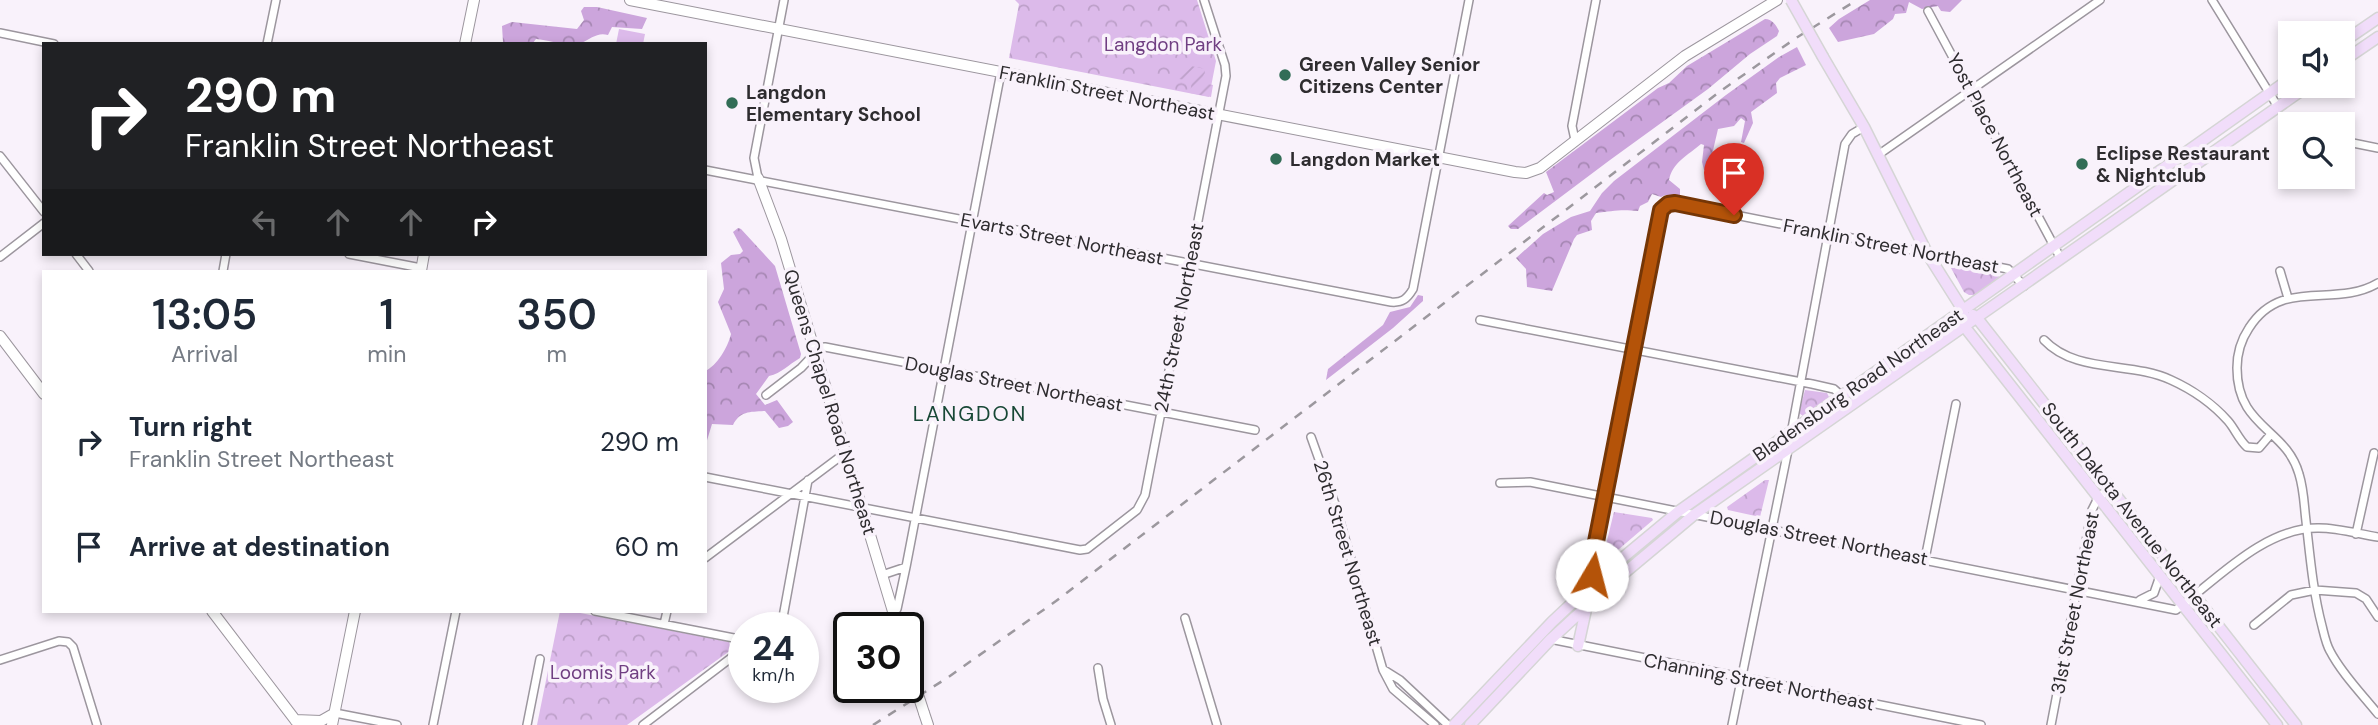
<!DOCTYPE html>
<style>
body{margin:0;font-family:"DM Sans",sans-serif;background:#f2f2f3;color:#1f2937;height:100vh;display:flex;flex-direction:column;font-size:26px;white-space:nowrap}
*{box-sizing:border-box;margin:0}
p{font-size:23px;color:#747a83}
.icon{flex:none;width:38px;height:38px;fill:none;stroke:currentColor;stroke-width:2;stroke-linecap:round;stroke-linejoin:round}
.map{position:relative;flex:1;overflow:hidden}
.details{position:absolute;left:42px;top:270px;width:665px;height:343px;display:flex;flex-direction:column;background:#fff;border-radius:0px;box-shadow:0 4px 10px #0003}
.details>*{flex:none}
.top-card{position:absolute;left:42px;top:42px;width:665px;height:214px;border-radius:0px;box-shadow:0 4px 10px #0003;background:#202124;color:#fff;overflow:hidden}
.controls{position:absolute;left:2278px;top:21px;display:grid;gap:14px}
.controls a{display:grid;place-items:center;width:77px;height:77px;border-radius:0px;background:#fff;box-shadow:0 4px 10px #0003;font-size:35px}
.speed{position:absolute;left:728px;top:612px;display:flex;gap:14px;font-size:35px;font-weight:700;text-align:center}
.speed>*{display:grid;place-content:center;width:91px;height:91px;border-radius:50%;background:#fff;box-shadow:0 4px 10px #0003;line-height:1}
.speed small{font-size:18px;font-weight:400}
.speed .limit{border:4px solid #111;border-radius:10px;background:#fff;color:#111}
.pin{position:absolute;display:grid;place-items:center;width:60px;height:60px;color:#fff;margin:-72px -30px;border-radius:50% 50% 50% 0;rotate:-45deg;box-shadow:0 0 7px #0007}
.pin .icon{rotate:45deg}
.me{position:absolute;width:77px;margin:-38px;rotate:8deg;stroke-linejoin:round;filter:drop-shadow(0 0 5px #0008)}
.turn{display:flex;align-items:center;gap:24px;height:147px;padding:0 28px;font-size:32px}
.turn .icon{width:91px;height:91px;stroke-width:2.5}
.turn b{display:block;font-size:49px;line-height:60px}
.lanes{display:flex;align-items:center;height:66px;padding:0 28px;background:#0003;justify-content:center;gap:35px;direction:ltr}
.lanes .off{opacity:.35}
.eta{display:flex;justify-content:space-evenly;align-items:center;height:119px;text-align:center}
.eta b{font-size:42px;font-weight:600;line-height:49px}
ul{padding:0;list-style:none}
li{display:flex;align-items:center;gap:21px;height:105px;padding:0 28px}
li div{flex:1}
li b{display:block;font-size:26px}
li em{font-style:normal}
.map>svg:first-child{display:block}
</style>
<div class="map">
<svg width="2378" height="725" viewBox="0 0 2378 725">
<defs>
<pattern id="forest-crowns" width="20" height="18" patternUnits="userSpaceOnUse" patternTransform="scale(1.75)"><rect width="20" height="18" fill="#cca5dc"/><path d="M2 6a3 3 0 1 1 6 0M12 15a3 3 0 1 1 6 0" fill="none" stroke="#a687b3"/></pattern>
<pattern id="park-crowns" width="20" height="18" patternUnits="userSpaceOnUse" patternTransform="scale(1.75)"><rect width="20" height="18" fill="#dcbaea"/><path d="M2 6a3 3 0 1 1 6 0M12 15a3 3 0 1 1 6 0" fill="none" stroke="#bda0c9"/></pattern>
<pattern id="garden-furrows" width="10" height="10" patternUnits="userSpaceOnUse" patternTransform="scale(1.75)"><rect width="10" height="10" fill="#dcbaea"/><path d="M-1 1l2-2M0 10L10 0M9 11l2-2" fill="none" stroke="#bda0c9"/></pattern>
</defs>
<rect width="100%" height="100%" fill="#f9f2fb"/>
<path fill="#dcbaea" d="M619,29L645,34L643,44H616Z"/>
<path fill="url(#forest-crowns)" d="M1870,0H1962L1950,12L1941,11L1938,6L1922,9L1909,2L1906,13L1895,14L1893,19L1874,34L1838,42L1829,28L1839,19Z
M584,7H597L647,18L642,29L612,27L608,35C597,32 591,39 581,43C566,48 551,40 536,39L532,44L503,42L502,26L512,22L577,29L584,20L581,11Z
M1765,19C1772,19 1776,25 1779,31L1777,36L1750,54L1708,89L1610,160L1518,229H1511L1508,226L1544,193L1547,195L1554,192L1546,172L1658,88L1669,83L1687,66Z
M1797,47L1806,65L1780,78L1776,83L1777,93L1751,112L1753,123L1744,143L1741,142L1745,121L1741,118L1734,126L1718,129L1711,159L1714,167L1712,171L1704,170L1702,162L1704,145L1701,144C1688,155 1672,163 1669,180L1680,189V195H1665L1661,197L1652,194L1648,202L1640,206L1638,211C1621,209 1612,211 1596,213L1591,221L1592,230L1577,235L1574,239L1552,291L1527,287L1526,269L1516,258L1543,234L1571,217L1590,211L1602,193L1614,181L1726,95L1779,57Z
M738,228L741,229L775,266L801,354L800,358C788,365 782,373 769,376L756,394L765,405L777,400L793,422L788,426L779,428L765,411C750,412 740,411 733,425L712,424L705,447V371C717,366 728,347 731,334L718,302L724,289L721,263L731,255L740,254L743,251L733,232Z
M1418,295L1423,296V301L1393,328L1326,380L1328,369L1383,325L1390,312L1410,307Z"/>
<path fill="url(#park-crowns)" d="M1015,0H1197L1216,61L1209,97L1009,58L1019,4Z
M1952,264L1997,273L1999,277L1976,295H1969L1964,292L1951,268Z
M1805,390L1827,393L1829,397L1803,416L1799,413Z
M1765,480H1769L1760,517L1728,510L1727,507Z
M1614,512L1652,518L1653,520L1605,561L1603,557Z
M560,611H570L729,642L731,650L627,725H537Z"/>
<path fill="url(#garden-furrows)" d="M1182,64L1205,69L1202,83L1213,85L1211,97L1190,93L1192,81L1179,79Z"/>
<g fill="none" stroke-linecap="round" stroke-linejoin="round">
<defs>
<path id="street" d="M2212,0L2278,107
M1928,11L2061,259
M0,33L54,44
M267,44L276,0
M1575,140L1572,126L1596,0
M2343,141L2378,148
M1878,155L2100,0
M0,156L44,212
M705,170L1391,302C1402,303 1407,299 1413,289L1469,0
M758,178L754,158L784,0
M76,254L89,271
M349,254L421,268
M0,257L44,223
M223,271L226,254
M2280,271L2288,298
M2378,283C2334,309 2282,276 2249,328C2241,340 2237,354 2237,368C2237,428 2286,428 2299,474C2304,490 2304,505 2306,521C2310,556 2313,592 2322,626C2324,634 2326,644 2330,651C2342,674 2362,694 2378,714
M1480,320L1812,384L1834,389L1843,397
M2044,340C2076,374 2131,361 2171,380C2191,389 2213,404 2228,421C2235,429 2239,440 2247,447L2259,448L2271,434
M766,395L801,368L820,348L825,347L1255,430
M1311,437L1335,504L1383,670L1393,689L1435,725
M705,477L1080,550L1087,549L1137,510L1145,495L1226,76L1225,65L1204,0
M1500,483L1530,482L2176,610C2217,579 2265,527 2319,528C2338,528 2359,534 2378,537
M2356,534L2374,453
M705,558L845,453
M1925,559L1956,404
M882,575L906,567L1001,72
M1600,594L1592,580V566L1662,208L1675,203L2008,269L2024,286
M2140,600L2154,593L2160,576
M897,609L906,567
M595,611L744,640
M1185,618L1217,725
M664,624L667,611
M2254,625L2291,595L2315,590L2356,593L2366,599L2378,617
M781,628L808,480
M1550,639L1981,725
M0,660L59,641L68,642L73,647L97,725
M1098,668L1103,699L1111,725
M1384,670L1400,680L1448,725
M335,713L397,725
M433,725L456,611
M527,725L540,659
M643,725L744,648
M1732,725L1788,450L1845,144L1852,134L1864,127
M2051,725L2092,510L2098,498L2111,487"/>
<path id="secondary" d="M630,0L1515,172L1526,173L1540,168L1685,56L1777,0
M465,44L474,0
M758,178L781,239L898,628
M421,271L424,254
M0,336L44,394
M212,611L299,725
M924,713L928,725
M295,720L321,721L335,713
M332,725L355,611"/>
<path id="primary" d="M2343,42L2378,18
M1823,57L1864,127L1927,253L1963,310L1964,326L2277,725
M2343,61L2378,37
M1973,315L1977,318L2296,725
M1578,646L1587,605
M1454,725L1552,622L1602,575L1679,511L2291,78
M1470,725L1550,640L1610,585L1695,514L2308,86"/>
</defs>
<use href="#street" stroke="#9c969e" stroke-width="10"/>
<use href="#secondary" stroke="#9c969e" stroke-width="12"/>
<use href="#primary" stroke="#d5d5d5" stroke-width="13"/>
<use href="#street" stroke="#fff" stroke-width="7"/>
<use href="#secondary" stroke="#fff" stroke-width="10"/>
<use href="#primary" stroke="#f1ddfa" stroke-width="10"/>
<path stroke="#9c989e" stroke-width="2.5" stroke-dasharray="9 9" stroke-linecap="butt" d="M873,725L947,678L1056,601L1722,90L1796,38L1857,0"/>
<defs>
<path id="secondary-bridge" d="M911,673L924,713"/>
<path id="primary-bridge" d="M1791,0L1823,57"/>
</defs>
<use href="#secondary-bridge" stroke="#9c969e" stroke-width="12" stroke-linecap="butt"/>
<use href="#primary-bridge" stroke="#d5d5d5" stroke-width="13" stroke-linecap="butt"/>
<use href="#secondary-bridge" stroke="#fff" stroke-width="10"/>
<use href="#primary-bridge" stroke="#f1ddfa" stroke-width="10"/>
</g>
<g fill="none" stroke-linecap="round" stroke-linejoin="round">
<defs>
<path id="route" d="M1592,575V562L1661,210L1668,204L1675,203L1734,215"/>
</defs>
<use href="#route" stroke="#753606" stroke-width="18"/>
<use href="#route" stroke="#b45309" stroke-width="12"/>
</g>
<g fill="#326d56" stroke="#f9f2fb" stroke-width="2.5">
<circle cx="1285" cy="75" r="7"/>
<circle cx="732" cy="103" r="7"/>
<circle cx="1276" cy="159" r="7"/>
<circle cx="2082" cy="164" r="7"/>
</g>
<g text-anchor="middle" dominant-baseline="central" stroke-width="7" stroke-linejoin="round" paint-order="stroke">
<g font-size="19" fill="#703f82" stroke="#f9f2fb">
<text x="1163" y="44">Langdon Park</text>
<text x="603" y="672">Loomis Park</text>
</g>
<g font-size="19" font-weight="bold" fill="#2e2c2f" stroke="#f9f2fb" text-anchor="start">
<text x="1299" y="64">Green Valley Senior<tspan x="1299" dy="22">Citizens Center</tspan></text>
<text x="746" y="92">Langdon<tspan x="746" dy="22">Elementary School</tspan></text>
<text x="2096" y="153">Eclipse Restaurant<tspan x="2096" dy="22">&amp; Nightclub</tspan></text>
<text x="1290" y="159">Langdon Market</text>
</g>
<g font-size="19" fill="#2e2c2f" stroke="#f9f2fb">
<text transform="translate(1107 93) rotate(11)">Franklin Street Northeast</text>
<text transform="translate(1995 135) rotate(62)">Yost Place Northeast</text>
<text transform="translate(1062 239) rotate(11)">Evarts Street Northeast</text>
<text transform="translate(1891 246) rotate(11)">Franklin Street Northeast</text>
<text transform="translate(1179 318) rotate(-79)">24th Street Northeast</text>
<text transform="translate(1014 384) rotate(11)">Douglas Street Northeast</text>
<text transform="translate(1858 385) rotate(-35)">Bladensburg Road Northeast</text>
<text transform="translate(830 402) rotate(73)">Queens Chapel Road Northeast</text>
<text transform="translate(2132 515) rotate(52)">South Dakota Avenue Northeast</text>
<text transform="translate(1819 538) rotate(11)">Douglas Street Northeast</text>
<text transform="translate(1348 553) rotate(73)">26th Street Northeast</text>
<text transform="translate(2075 603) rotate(-79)">31st Street Northeast</text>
<text transform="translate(1759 682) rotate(11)">Channing Street Northeast</text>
</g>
<g font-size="21" letter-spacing="2" fill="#184836" stroke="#f9f2fb">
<text x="970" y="414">LANGDON</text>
</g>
</g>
</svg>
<div class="controls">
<a><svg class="icon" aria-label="sound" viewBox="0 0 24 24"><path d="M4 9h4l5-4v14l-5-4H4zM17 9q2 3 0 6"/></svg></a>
<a><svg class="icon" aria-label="search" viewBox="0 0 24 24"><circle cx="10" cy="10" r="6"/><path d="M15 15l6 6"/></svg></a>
</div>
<div class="speed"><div>24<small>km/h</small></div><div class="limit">30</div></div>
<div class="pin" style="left:1734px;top:215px;background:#d93025"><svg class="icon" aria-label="arrive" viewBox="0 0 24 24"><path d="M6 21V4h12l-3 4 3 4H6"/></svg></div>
<svg class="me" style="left:1592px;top:575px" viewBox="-20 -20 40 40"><circle r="19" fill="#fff"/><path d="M0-13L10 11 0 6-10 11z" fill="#b45309"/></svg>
<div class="top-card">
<div class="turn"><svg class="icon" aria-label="right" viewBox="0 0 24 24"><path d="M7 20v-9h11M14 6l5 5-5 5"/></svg><div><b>290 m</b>Franklin Street Northeast</div></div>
<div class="lanes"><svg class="icon off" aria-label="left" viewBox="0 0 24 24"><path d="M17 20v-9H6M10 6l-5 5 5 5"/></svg><svg class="icon off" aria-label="ahead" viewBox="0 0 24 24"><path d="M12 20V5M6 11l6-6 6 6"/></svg><svg class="icon off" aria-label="ahead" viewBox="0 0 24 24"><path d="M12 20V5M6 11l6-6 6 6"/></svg><svg class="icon" aria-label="right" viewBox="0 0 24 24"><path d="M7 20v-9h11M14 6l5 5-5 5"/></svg></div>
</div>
<section class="details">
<div class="eta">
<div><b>13:05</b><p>Arrival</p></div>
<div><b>1</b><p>min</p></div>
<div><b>350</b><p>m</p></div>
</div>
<ul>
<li><svg class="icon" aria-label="right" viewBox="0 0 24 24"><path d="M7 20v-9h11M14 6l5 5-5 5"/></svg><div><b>Turn right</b><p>Franklin Street Northeast</p></div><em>290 m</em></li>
<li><svg class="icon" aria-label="arrive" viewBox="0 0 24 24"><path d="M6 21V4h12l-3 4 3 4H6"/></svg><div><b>Arrive at destination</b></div><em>60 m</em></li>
</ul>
</section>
</div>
